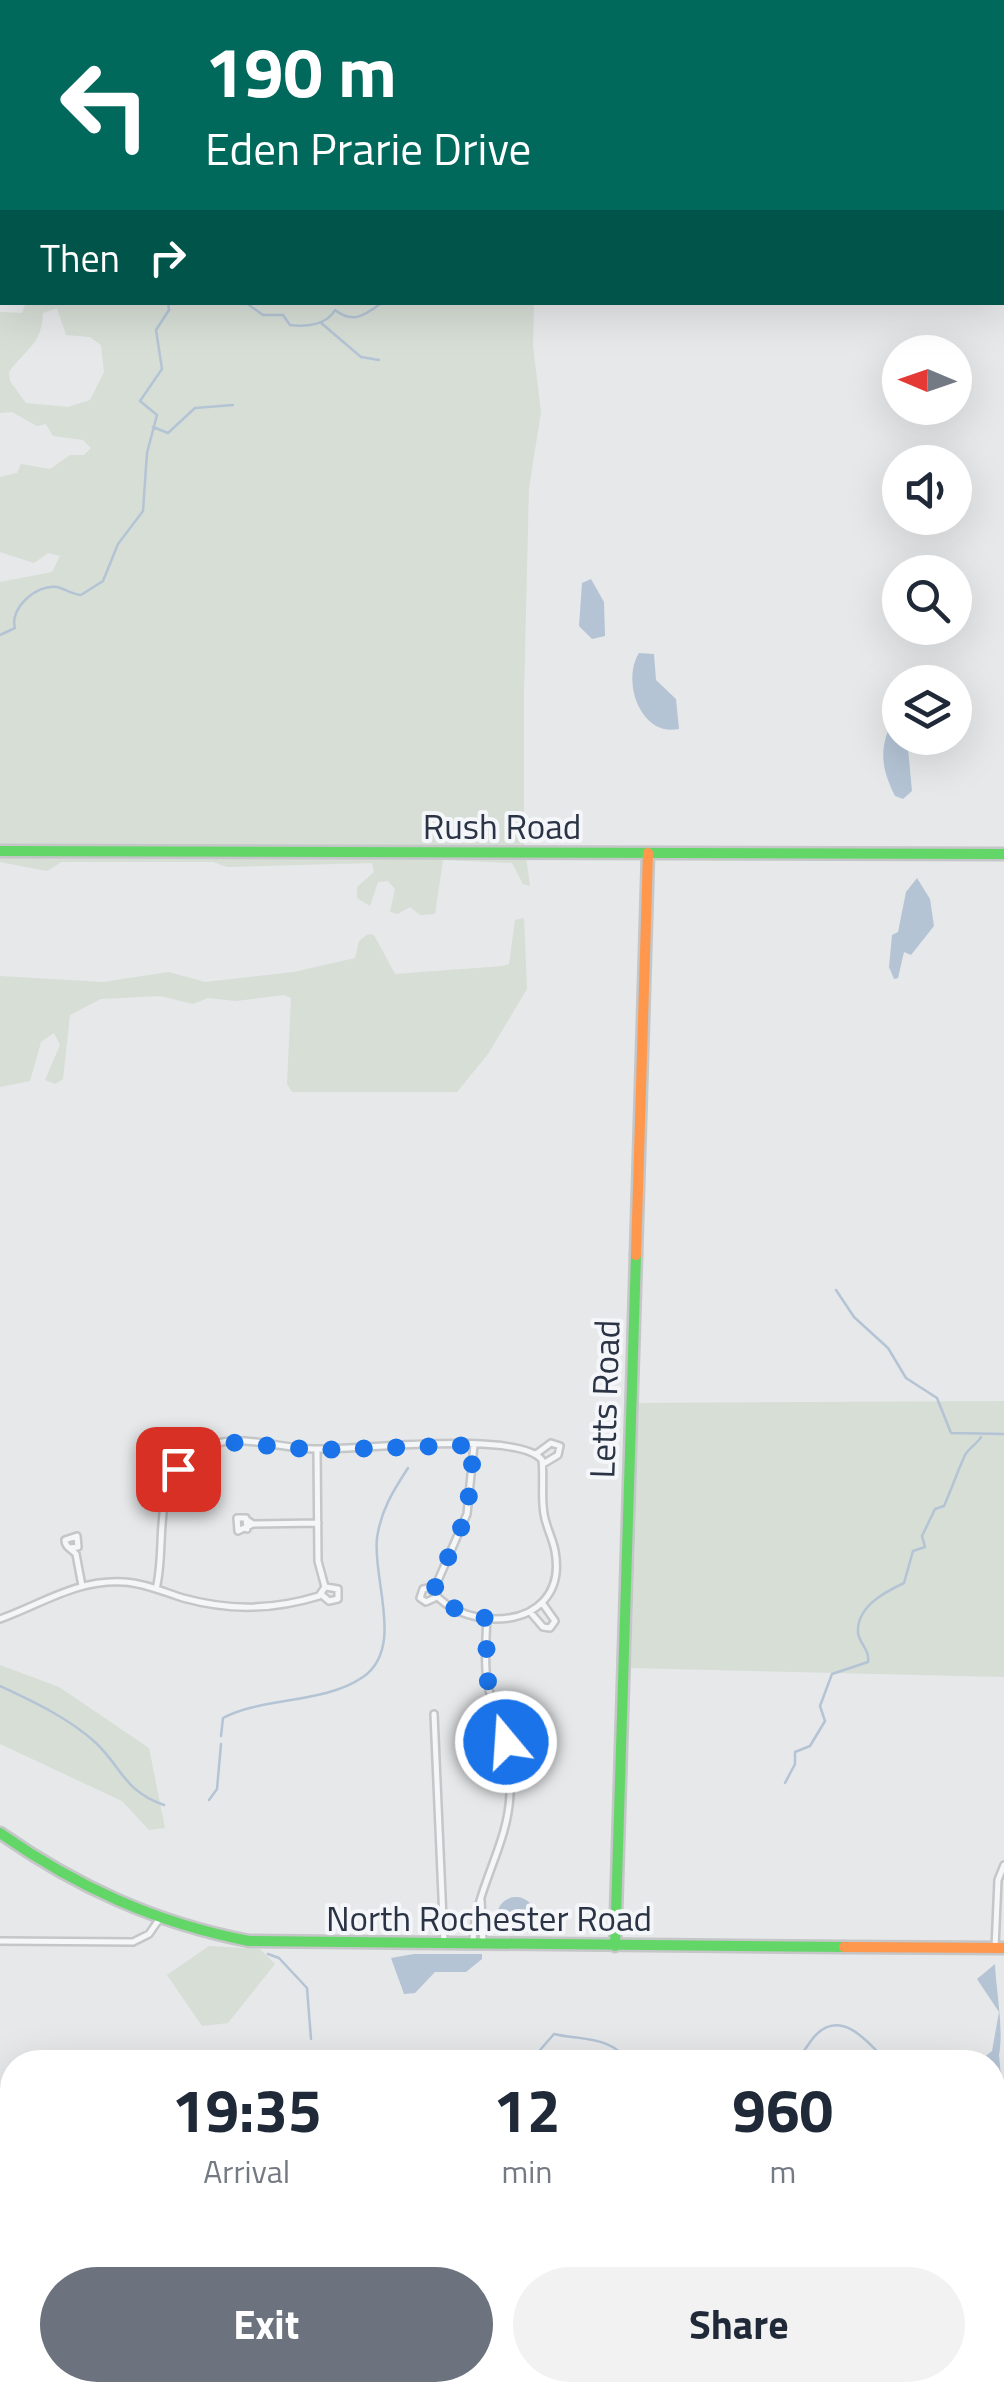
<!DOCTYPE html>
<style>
body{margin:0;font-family:"Titillium Web",sans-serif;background:#f2f2f3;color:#1f2937;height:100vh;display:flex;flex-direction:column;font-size:38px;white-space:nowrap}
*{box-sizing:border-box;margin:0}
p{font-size:32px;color:#747a83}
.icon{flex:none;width:55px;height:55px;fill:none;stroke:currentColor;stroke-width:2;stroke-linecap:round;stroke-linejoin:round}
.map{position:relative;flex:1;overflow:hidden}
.sheet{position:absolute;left:0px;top:2050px;width:1005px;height:352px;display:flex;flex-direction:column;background:#fff;border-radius:40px 40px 0 0;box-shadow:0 10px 40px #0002}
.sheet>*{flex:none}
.top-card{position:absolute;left:0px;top:0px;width:1005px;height:305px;box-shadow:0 10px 40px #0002;background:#00695c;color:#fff;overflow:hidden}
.needle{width:65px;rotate:272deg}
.controls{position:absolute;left:882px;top:335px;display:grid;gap:20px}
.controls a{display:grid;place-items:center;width:90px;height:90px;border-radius:50%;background:#fff;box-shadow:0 10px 40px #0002;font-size:50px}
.pin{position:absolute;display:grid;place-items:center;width:85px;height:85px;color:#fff;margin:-42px;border-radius:20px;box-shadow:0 5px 15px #0006}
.me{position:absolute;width:110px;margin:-55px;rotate:342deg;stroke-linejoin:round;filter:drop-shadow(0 0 8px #0008)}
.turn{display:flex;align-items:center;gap:35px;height:210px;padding:0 40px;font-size:45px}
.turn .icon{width:130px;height:130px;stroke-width:2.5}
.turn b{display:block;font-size:70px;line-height:85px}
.then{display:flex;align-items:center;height:95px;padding:0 40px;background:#0003;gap:20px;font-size:38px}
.eta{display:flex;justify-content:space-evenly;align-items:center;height:170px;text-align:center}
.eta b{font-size:60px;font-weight:700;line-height:70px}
.cta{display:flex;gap:20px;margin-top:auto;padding:20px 40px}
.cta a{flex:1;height:115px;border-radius:60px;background:#6c737f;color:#fff;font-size:40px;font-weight:700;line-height:115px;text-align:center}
.cta a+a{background:#f2f2f3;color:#1f2937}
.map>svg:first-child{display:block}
</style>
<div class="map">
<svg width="1004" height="2402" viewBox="0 0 1004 2402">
<rect width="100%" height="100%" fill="#e6e8ea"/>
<path fill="#d6ded6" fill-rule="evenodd" d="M0,0H549L2,2V38Z
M26,302L534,303L533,346L541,412L529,488L524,692V843L530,886L523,884L512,863L443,860L435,914L420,915L410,907L398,914L390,912L395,889L388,881L378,882L370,906L357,898V887L374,872L372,863L227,867L213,862H61L47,871L0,862V582L52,572L60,556L48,553L34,563L0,552V477L17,473L21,464L50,469L70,455H84L91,448L83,440L53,436L46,424L37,426L12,412L0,413V312L22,313ZM57,308L66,335L90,337L101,345L104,372L90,400L68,407L26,403L10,381L9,372C26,348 42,345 43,313Z
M524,918L527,989L488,1054L457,1092H292L287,1084L291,998L284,995L236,1001L208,998L193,1004L160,996L101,999L70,1015L63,1079L55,1084L45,1080L60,1045L54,1033L41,1042L30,1081L0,1087V976L103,982L169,972L205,982L294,972L355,958L359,941L368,934L374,935L395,974L503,966L509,964L515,920Z
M1004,1401V1677L631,1668L639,1403Z
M0,1665L59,1687L149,1748L165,1828L149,1830L122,1801L0,1744Z
M209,1946L260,1949L275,1964L228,2023L202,2026L167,1975Z
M325,2390H460L472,2402H329Z
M611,2390H774L772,2402H611Z"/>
<path fill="#b4c4d5" d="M591,579L604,602L605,636L592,639L579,626L582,583Z
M639,653L654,654L656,680L676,699L679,729C641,737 621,682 639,653Z
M900,715V738H907L912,791L903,799L895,796C879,764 880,747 894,716Z
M917,878L930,899L934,926L911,955L904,952L898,978L894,979L889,967L892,935L898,932L906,892Z
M497 1916a19 19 0 1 1 38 0a19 19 0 1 1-38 0Z
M414,1954H482V1959L466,1972H435L415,1993L404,1994L391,1958Z
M995,1964C996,1990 1004,2030 999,2055L1001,2076L993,2093L992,2062H978L992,2051L999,2012L977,1979Z"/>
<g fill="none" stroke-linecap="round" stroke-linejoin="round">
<path stroke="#b4c4d5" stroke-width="2.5" d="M663,0L665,2
M234,2L240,0
M245,302L263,315H283L290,325C306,327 327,325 335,310C354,325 366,314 383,302
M320,322L361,357L379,360
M153,427L168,433L195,408L233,405
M0,635L15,628C9,609 36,584 57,587C65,589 72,594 81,595L103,581L118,544L143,511L147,453L157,415L140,401L162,369L156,330L169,310L168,302
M836,1290L854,1317L888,1348L906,1378L937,1398L951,1433L1004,1434
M0,1686C32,1701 69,1718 96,1743C123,1769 124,1791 164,1805
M221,1736L223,1718C262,1697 324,1704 363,1677C405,1648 372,1579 377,1538C381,1510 393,1491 408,1468
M785,1783L795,1764V1752L810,1746L825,1721L820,1706L832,1674L868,1662C870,1650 860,1645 858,1633C856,1606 887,1591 904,1583L913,1551L925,1547L922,1536L935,1509L944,1506C952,1488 956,1475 965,1455C968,1449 977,1444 981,1437
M209,1800L217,1789L221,1744
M268,1954L279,1958L307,1988L311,2039
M504,2062L534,2057L554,2034C578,2040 614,2036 627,2062
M794,2062C803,2055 807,2045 814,2037C841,2006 870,2044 887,2062"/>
<defs>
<path id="street" d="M883,2V0
M536,1454L551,1443L560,1446L558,1455L543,1464
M178,1469L160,1453V1444L169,1441L188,1458
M247,1520L253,1524L318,1523
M247,1529L246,1518H237L238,1531L253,1524
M69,1548L78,1547L77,1536L65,1540C65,1547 71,1549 75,1553
M76,1554L82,1586
M433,1587L423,1589L420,1598L426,1602L437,1597
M156,1589C167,1547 151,1489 188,1458C200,1448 215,1442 231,1441C258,1439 287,1449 315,1449C357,1450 518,1430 542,1460C544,1478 541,1496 544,1514C546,1527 553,1539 555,1551C563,1594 536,1619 495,1619C471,1618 449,1611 433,1592L467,1514L474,1445
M322,1595L329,1601L338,1599V1589L326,1587
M531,1613L543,1627L550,1628L555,1621L543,1604
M0,1619C42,1604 77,1579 124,1582C144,1583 164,1592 183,1598C230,1611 273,1610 319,1596L325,1587L318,1561L317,1449
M434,1714L444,1942
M481,1899L483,1945
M0,1941L133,1942L149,1934L158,1921
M473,1942C474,1890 508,1847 510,1794C512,1752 494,1720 487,1680C484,1660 486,1639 487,1618
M995,1948L998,1880L1004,1865"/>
<path id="fast" d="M0,851L1004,854
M0,1833C77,1887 156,1923 249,1941L844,1947
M615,1946L636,1255"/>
<path id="slow" d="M636,1255L648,853
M844,1947L1004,1948"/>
</defs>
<use href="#street" stroke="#c4c6c8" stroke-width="10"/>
<use href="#fast" stroke="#c4c6c8" stroke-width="15"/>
<use href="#slow" stroke="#c4c6c8" stroke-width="15"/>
<use href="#street" stroke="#f5f6f7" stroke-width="5"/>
<use href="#fast" stroke="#63d668" stroke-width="10"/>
<use href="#slow" stroke="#ff974d" stroke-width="10"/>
</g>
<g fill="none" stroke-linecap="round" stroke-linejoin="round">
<path stroke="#1a73e8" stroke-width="18" stroke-dasharray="0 32.4" d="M178,1469L204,1448L226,1442L317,1450L474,1445L467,1514L433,1592L462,1614L486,1618L487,1678L506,1742"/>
</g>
<g text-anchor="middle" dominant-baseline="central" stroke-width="8" stroke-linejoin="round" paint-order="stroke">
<g font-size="35" fill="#2b3445" stroke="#f4f6f9">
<text x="502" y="826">Rush Road</text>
<text transform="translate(604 1399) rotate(-88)">Letts Road</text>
<text x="489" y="1918">North Rochester Road</text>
</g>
</g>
</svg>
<div class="controls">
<a><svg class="needle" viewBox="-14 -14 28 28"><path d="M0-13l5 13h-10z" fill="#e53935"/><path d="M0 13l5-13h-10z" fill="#747a83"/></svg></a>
<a><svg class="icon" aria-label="sound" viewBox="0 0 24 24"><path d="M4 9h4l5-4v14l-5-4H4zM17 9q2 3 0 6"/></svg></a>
<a><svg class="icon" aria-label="search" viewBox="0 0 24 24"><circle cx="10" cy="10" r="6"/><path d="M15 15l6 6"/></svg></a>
<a><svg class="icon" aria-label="layers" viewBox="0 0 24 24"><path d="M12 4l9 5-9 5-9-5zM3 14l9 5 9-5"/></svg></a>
</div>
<div class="pin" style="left:178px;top:1469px;background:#d93025"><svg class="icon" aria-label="arrive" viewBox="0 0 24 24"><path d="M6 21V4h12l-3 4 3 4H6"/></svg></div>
<svg class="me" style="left:506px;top:1742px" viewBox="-20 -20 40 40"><circle r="17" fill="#1a73e8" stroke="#fff" stroke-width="3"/><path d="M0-11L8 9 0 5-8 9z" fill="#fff"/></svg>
<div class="top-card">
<div class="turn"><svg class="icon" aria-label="left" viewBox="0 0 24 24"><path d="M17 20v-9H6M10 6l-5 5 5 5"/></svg><div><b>190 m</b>Eden Prarie Drive</div></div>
<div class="then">Then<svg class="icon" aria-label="right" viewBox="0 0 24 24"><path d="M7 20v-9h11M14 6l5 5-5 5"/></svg></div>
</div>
<section class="sheet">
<div class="eta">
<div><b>19:35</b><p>Arrival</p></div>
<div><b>12</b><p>min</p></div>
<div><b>960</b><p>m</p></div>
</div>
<div class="cta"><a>Exit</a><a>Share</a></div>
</section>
</div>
